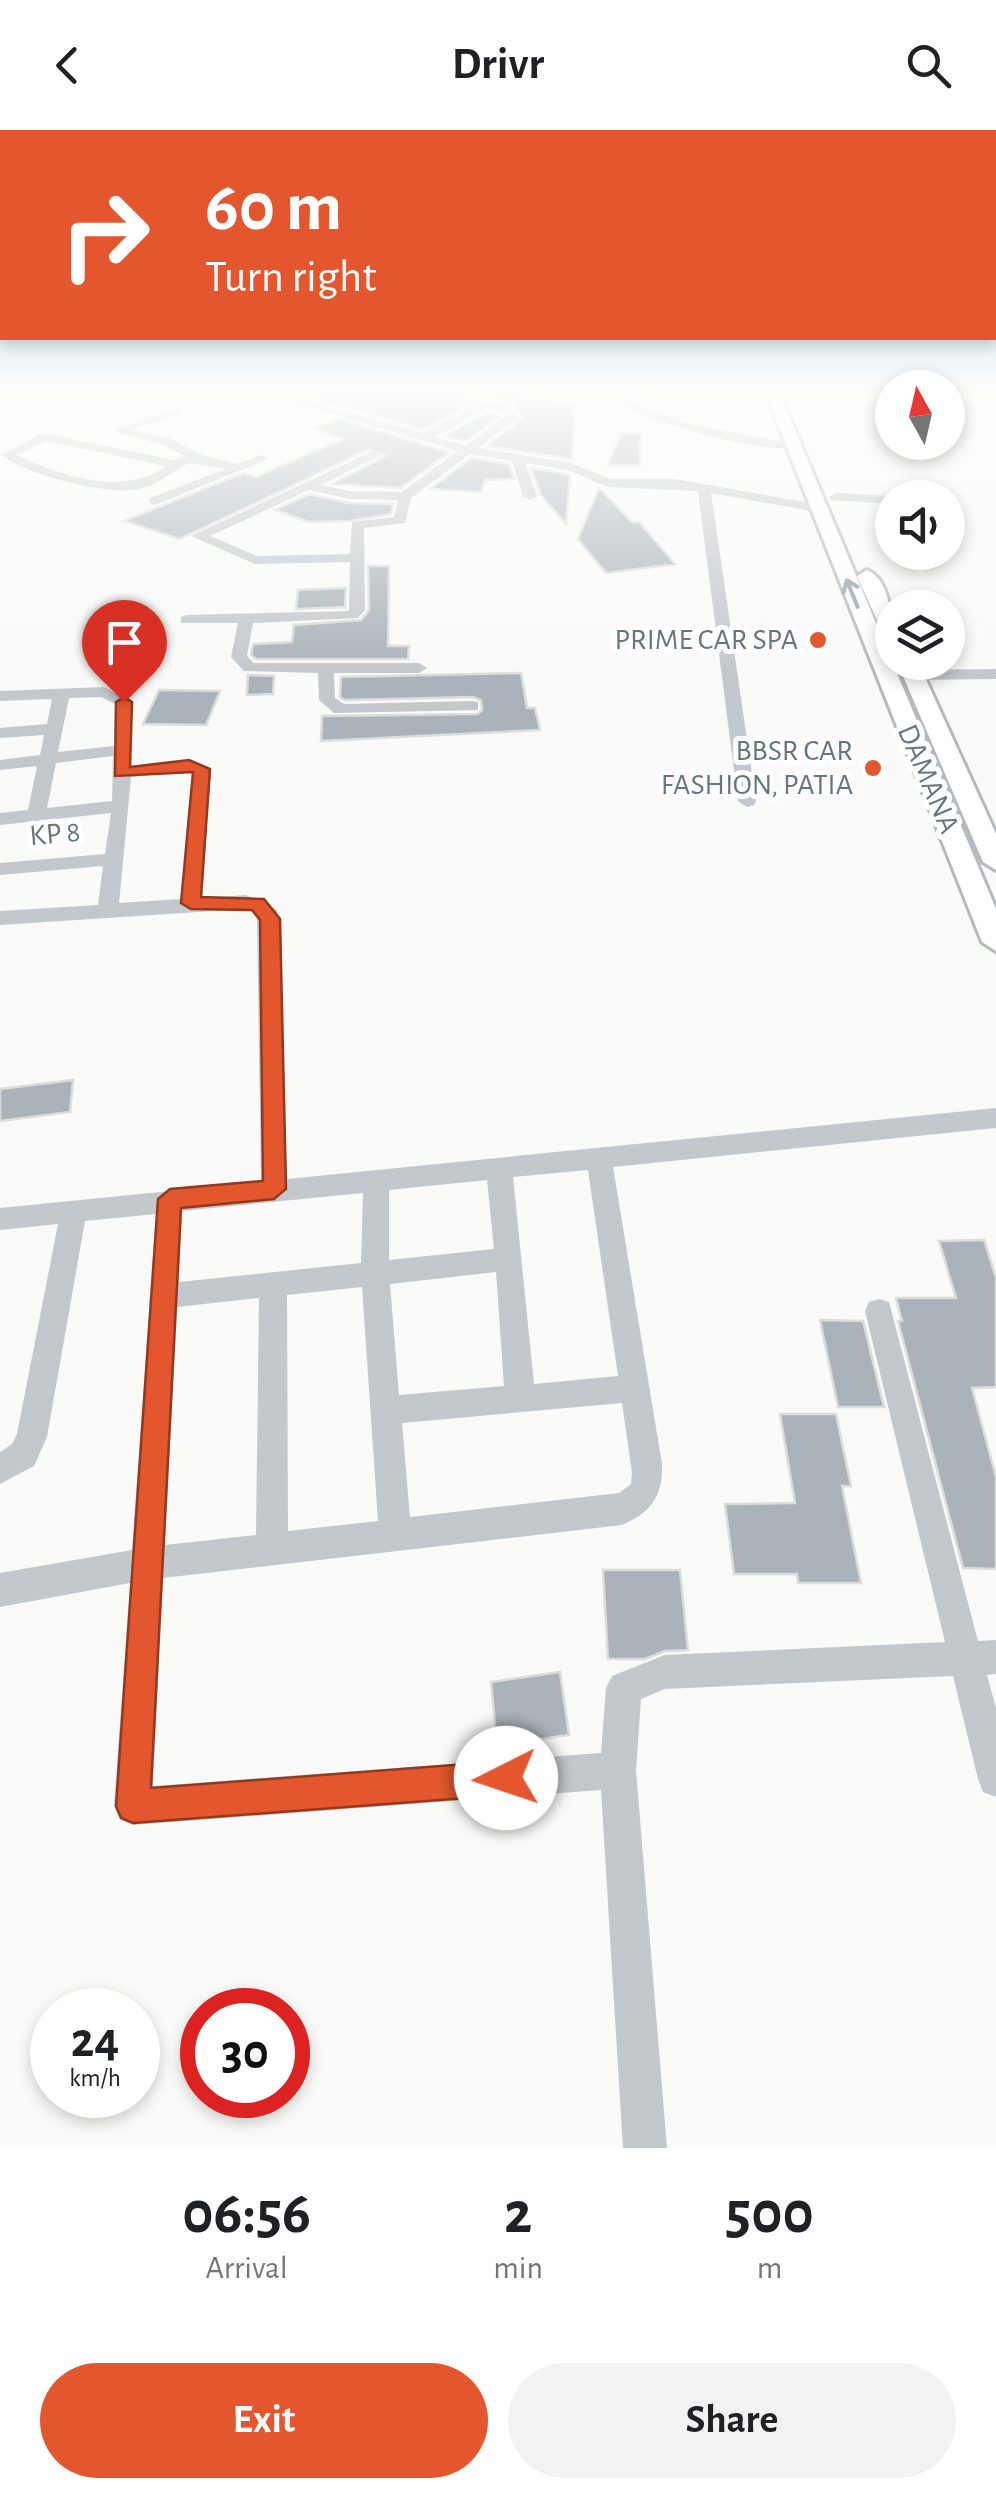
<!DOCTYPE html>
<style>
body{margin:0;font-family:"Alegreya Sans",sans-serif;background:#f2f2f2;color:#202124;height:100vh;display:flex;flex-direction:column;font-size:38px;white-space:nowrap}
*{box-sizing:border-box;margin:0}
p{font-size:32px;color:#757577}
.icon{flex:none;width:55px;height:55px;fill:none;stroke:currentColor;stroke-width:2;stroke-linecap:round;stroke-linejoin:round}
.map{position:relative;height:2018px;overflow:hidden}
.panel{display:flex;flex-direction:column;background:#fff;flex:1}
.panel>*{flex:none}
.hud{position:absolute;left:0px;top:0px;width:998px;height:210px;box-shadow:0 5px 15px #0003;background:#e4572e;color:#fff;overflow:hidden}
.needle{width:65px;rotate:352deg}
.controls{position:absolute;left:875px;top:240px;display:grid;gap:20px}
.controls a{display:grid;place-items:center;width:90px;height:90px;border-radius:50%;background:#fff;box-shadow:0 5px 15px #0003;font-size:50px}
.speed{position:absolute;left:30px;top:1858px;display:flex;gap:20px;font-size:50px;font-weight:700;text-align:center}
.speed>*{display:grid;place-content:center;width:130px;height:130px;border-radius:50%;background:#fff;box-shadow:0 5px 15px #0003;line-height:1}
.speed small{font-size:25px;font-weight:400}
.speed .limit{border:15px solid #d22;background:#fff;color:#111}
.pin{position:absolute;display:grid;place-items:center;width:85px;height:85px;color:#fff;margin:-102px -42px;border-radius:50% 50% 50% 0;rotate:-45deg;box-shadow:0 0 10px #0007}
.pin .icon{rotate:45deg}
.me{position:absolute;width:110px;margin:-55px;rotate:266deg;stroke-linejoin:round;filter:drop-shadow(0 0 8px #0008)}
.turn{display:flex;align-items:center;gap:35px;height:210px;padding:0 40px;font-size:45px}
.turn .icon{width:130px;height:130px;stroke-width:2.5}
.turn b{display:block;font-size:70px;line-height:85px}
.eta{display:flex;justify-content:space-evenly;align-items:center;height:170px;text-align:center}
.eta b{font-size:60px;font-weight:700;line-height:70px}
.cta{display:flex;gap:20px;margin-top:auto;padding:20px 40px}
.cta a{flex:1;height:115px;border-radius:60px;background:#e4572e;color:#fff;font-size:40px;font-weight:700;line-height:115px;text-align:center}
.cta a+a{background:#f2f2f2;color:#202124}
header{display:flex;justify-content:space-between;align-items:center;height:130px;padding:0 40px;background:#fff;font-size:45px;font-weight:700}
.map>svg:first-child{display:block}
</style>
<header><svg class="icon" aria-label="back" viewBox="0 0 24 24"><path d="M15 5l-7 7 7 7"/></svg>Drivr<svg class="icon" aria-label="search" viewBox="0 0 24 24"><circle cx="10" cy="10" r="6"/><path d="M15 15l6 6"/></svg></header>
<div class="map">
<svg width="996" height="2018" viewBox="0 0 996 2018">
<rect width="100%" height="100%" fill="#fafaf8"/>
<path fill="#aab3b9" stroke="#dcdcda" stroke-width="2.5" d="M313,262H494L576,272L572,329L487,316L523,288L512,272L470,267V274L424,299L312,269Z
M488,282L500,286L465,311L445,306Z
M338,289L450,322L400,358L332,354L385,326L369,319L180,409L124,391L243,343L256,347L343,309L314,298Z
M621,303L641,304L640,336L608,335Z
M471,328L509,334L514,349L485,350L481,362L430,359Z
M531,338L570,345L566,394L541,365Z
M599,358L632,392H639L675,434L606,443L578,409Z
M309,364L349,373L393,374L391,384L349,391L309,392L275,380Z
M368,436H389L388,516H409L408,529H256L251,525L253,514L292,512L294,495L361,490L369,480Z
M346,458L345,477L296,479L298,460Z
M521,543L527,578H535L540,600L321,611L322,586L478,584L482,580L481,570L473,567L345,570L340,567L341,547Z
M248,545L274,546L273,564L247,565Z
M159,560L220,561L206,595L143,594Z
M73,950L70,982L0,991V959Z
M984,1110L996,1148V1257L972,1258L996,1347V1439L963,1438L898,1191H902L896,1168H956L939,1111Z
M820,1190L863,1191L884,1277H838Z
M780,1284H836L851,1356H842L861,1453H798L797,1444H734L725,1374L795,1373Z
M603,1440H680L688,1520L665,1521L645,1529H608Z
M560,1542L569,1605L497,1615L491,1552Z"/>
<g fill="none" stroke-linecap="round" stroke-linejoin="round">
<defs>
<path id="major" d="M765,262H779L996,779V821L982,812Z
M867,440C889,449 892,486 892,507L882,501L857,446Z
M897,532H918L996,704V740L983,732Z"/>
</defs>
<use href="#major" stroke="#b5babe" stroke-width="6"/>
<path fill="#c3c8cc" fill-rule="evenodd" d="M629,262H640L634,274L691,294L799,315C774,329 653,291 624,277Z
M279,264L424,303L475,275L472,270L511,276L519,287L478,318L571,333L610,349H675L822,375V381L817,382L711,363L756,671L754,675L747,677L738,671L698,361L608,357L568,340L525,333L537,366L530,370L523,366L512,331L470,324L411,368L405,393L364,398L365,480L358,488L253,493L247,526L254,533H419L427,538L419,543H334L335,568L344,574L472,571L478,572V580L334,583L319,570L318,543L244,541L231,527L238,493H181V487L186,485L349,481L350,432L255,434L191,406L371,322L381,325L321,355L350,361L402,362L458,321L279,268ZM487,278L509,284L466,315L435,307ZM309,360L350,369L398,370L394,387L352,392L350,424L257,426L210,406Z
M177,278L181,283L132,300L169,308L202,325L237,334L262,325L268,329L155,375L150,374V368L226,339L189,333C171,342 159,354 140,359C109,366 25,345 2,325L43,303L174,330L185,326L161,314L112,301ZM45,311L166,336C126,367 58,346 17,325Z
M836,363L892,366L897,368H892V374L831,370L829,367Z
M996,539V549L913,550L905,545L913,540Z
M104,557L132,572L131,636L189,630L211,639L202,768L246,765L277,780L287,1049L996,978V998L613,1037L662,1334C663,1366 651,1383 622,1395L163,1448L153,1656L601,1623L606,1558L612,1546L665,1525L945,1512L865,1181L869,1172L879,1169L889,1172L978,1511L996,1510V1544L987,1545L996,1578V1667L983,1662L978,1649L953,1546L665,1559L641,1569L636,1640L667,2018H623L601,1660L133,1695L120,1689L114,1676L130,1453L0,1477V1443L132,1420L156,1084L85,1091L47,1307L34,1336L0,1354V1322L12,1314L17,1304L58,1094L0,1100V1078L261,1052L257,784L244,779L0,795V781L98,775L103,736L0,745V733L105,724L111,683L0,695V683L28,680L37,636L0,640V630L40,625L44,605L0,608V598L47,594L52,569L0,571V561ZM101,567L115,574L114,616L58,622L69,568ZM113,626L112,671L47,678L56,633ZM188,641L193,642L181,769L119,773L131,647ZM588,1040L618,1246L534,1254L513,1047ZM487,1050L494,1119L389,1130V1060ZM363,1063L361,1133L179,1152L182,1081ZM496,1142L504,1256L399,1265L390,1154ZM362,1157L378,1391L288,1401L287,1165ZM259,1168L256,1405L165,1415L177,1177ZM622,1273L632,1343L631,1354L619,1363L410,1387L402,1293Z"/>
<use href="#major" fill="#fff" fill-rule="evenodd"/>
</g>
<defs><path id="oneway-shaft" d="M-6 0H5M1.5-3L5.5 0L1.5 3" fill="none" stroke-width="1.6" stroke-linecap="round" stroke-linejoin="round" transform="scale(2.5)"/></defs>
<use stroke="#939fa8" href="#oneway-shaft" transform="translate(852 463) rotate(-112)"/>
<linearGradient id="sky" x2="0" y2="1"><stop stop-color="#96bcdc"/><stop offset="0.48" stop-color="#fdfdfc"/><stop offset="1" stop-color="#fdfdfc" stop-opacity="0"/></linearGradient>
<rect width="996" height="545" fill="url(#sky)"/>
<path fill="#e4572e" stroke="#94391e" stroke-width="2.5" d="M124,567L132,572L130,637L189,630L210,639L201,767L264,769L280,789L286,1059L274,1069L181,1078L151,1658L506,1631L518,1636L523,1648L518,1660L506,1665L133,1693L121,1688L116,1676L158,1069L170,1059L263,1051L260,790L252,780L191,779L181,773L193,642L115,646L116,572Z"/>
<g fill="#e4572e" stroke="#fff" stroke-width="4">
<circle cx="818" cy="510" r="10"/>
<circle cx="873" cy="638" r="10"/>
</g>
<g text-anchor="middle" dominant-baseline="central" stroke-width="10" stroke-linejoin="round" paint-order="stroke">
<g font-size="30" fill="#657683" stroke="#fff" text-anchor="end">
<text x="798" y="510">PRIME CAR SPA</text>
<text x="853" y="621">BBSR CAR<tspan x="853" dy="34">FASHION, PATIA</tspan></text>
</g>
<g font-size="30" fill="#657683" stroke="#fff">
<text transform="translate(928 649) rotate(67)">DAMANA</text>
<text transform="translate(55 704) rotate(-5)">KP 8</text>
</g>
</g>
</svg>
<div class="controls">
<a><svg class="needle" viewBox="-14 -14 28 28"><path d="M0-13l5 13h-10z" fill="#e53935"/><path d="M0 13l5-13h-10z" fill="#757577"/></svg></a>
<a><svg class="icon" aria-label="sound" viewBox="0 0 24 24"><path d="M4 9h4l5-4v14l-5-4H4zM17 9q2 3 0 6"/></svg></a>
<a><svg class="icon" aria-label="layers" viewBox="0 0 24 24"><path d="M12 4l9 5-9 5-9-5zM3 14l9 5 9-5"/></svg></a>
</div>
<div class="speed"><div>24<small>km/h</small></div><div class="limit">30</div></div>
<div class="pin" style="left:124px;top:572px;background:#d93025"><svg class="icon" aria-label="arrive" viewBox="0 0 24 24"><path d="M6 21V4h12l-3 4 3 4H6"/></svg></div>
<svg class="me" style="left:506px;top:1648px" viewBox="-20 -20 40 40"><circle r="19" fill="#fff"/><path d="M0-13L10 11 0 6-10 11z" fill="#e4572e"/></svg>
<div class="hud">
<div class="turn"><svg class="icon" aria-label="right" viewBox="0 0 24 24"><path d="M7 20v-9h11M14 6l5 5-5 5"/></svg><div><b>60 m</b>Turn right</div></div>
</div>
</div>
<section class="panel">
<div class="eta">
<div><b>06:56</b><p>Arrival</p></div>
<div><b>2</b><p>min</p></div>
<div><b>500</b><p>m</p></div>
</div>
<div class="cta"><a>Exit</a><a>Share</a></div>
</section>
